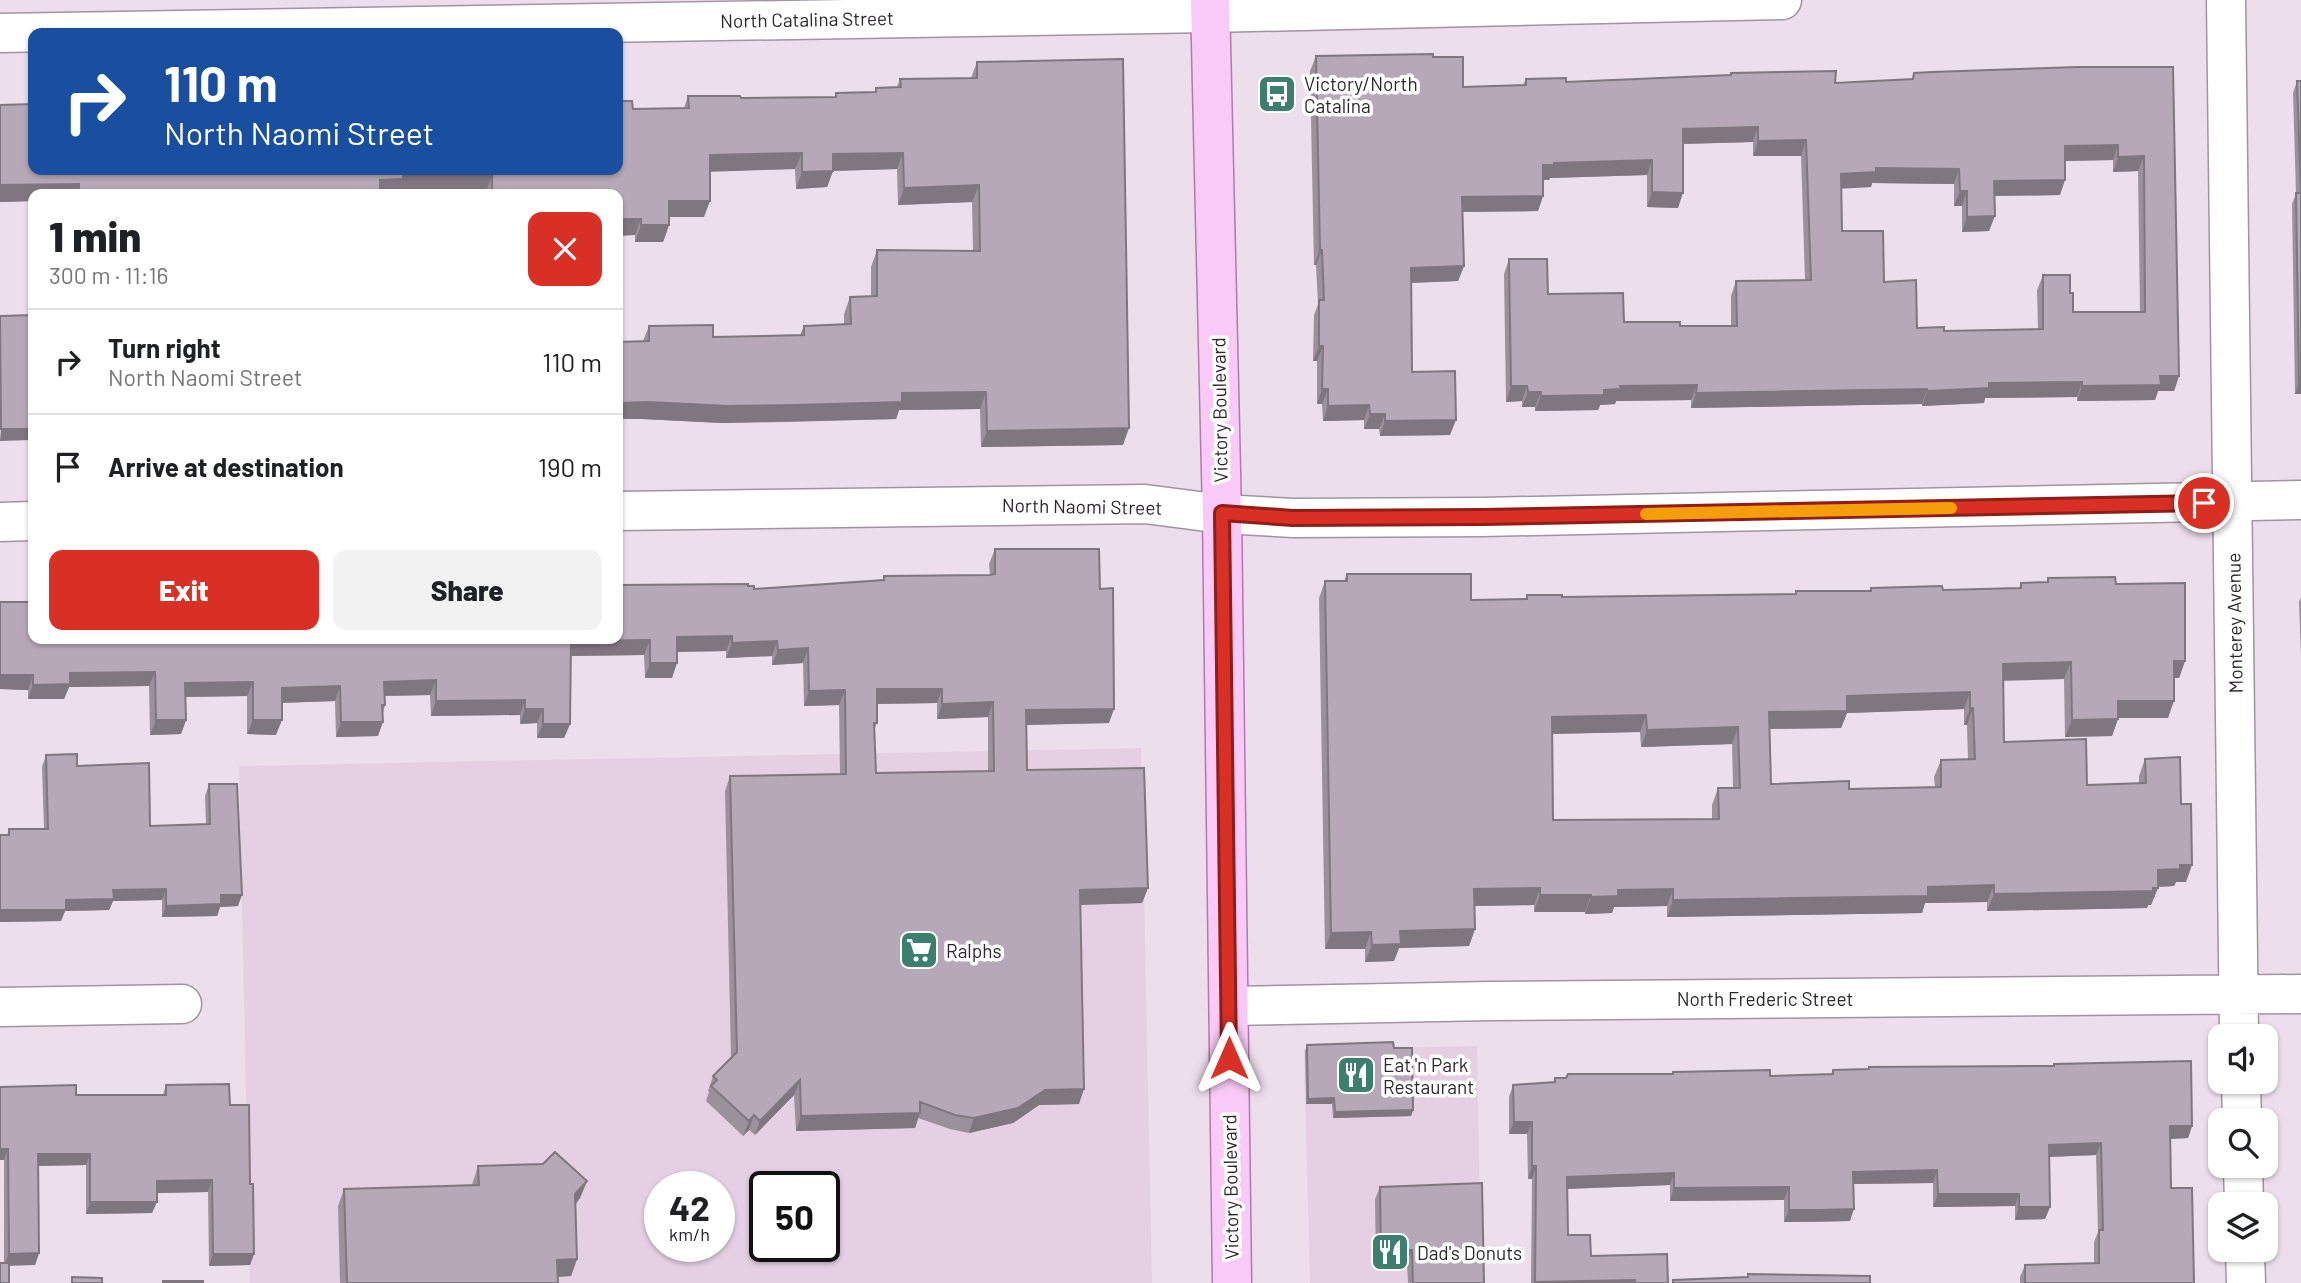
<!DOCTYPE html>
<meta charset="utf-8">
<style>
body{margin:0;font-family:Barlow,sans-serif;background:#f2f2f2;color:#202124;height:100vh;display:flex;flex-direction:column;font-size:26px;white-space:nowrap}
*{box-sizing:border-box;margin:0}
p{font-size:23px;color:#757577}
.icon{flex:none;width:38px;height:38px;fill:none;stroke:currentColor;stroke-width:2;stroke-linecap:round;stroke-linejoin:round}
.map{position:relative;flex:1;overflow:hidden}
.panel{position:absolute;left:28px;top:189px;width:595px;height:455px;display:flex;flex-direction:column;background:#fff;border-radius:14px;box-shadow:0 2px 5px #0004}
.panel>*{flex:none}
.hud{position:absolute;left:28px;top:28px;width:595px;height:147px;border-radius:14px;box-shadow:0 2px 5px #0004;background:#1a4fa0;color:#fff;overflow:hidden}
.buttons{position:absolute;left:2208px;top:1024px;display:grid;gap:14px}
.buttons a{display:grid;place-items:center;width:70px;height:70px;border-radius:14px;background:#fff;box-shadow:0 2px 5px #0004;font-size:35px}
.speed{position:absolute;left:644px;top:1171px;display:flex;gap:14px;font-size:35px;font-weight:700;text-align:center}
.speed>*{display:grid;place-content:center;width:91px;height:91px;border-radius:50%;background:#fff;box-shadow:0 2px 5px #0004;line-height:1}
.speed small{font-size:18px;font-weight:400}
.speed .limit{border:4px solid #111;border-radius:10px;background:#fff;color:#111}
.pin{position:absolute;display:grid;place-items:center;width:60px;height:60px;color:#fff;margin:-30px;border:4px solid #fff;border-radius:50%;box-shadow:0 2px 7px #0007}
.me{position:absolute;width:77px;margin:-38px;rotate:0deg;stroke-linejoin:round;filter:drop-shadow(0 0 5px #0008)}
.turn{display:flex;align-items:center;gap:24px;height:147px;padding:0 21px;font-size:32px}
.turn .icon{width:91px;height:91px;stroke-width:2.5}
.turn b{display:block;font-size:49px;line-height:60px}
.round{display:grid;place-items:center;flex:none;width:74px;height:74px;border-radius:14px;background:#f2f2f2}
.head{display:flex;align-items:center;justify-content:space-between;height:119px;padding:0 21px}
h1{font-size:42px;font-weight:800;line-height:52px}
.button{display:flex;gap:14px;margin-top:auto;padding:14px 21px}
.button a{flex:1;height:80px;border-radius:14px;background:#d93025;color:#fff;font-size:28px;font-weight:800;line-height:80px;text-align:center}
.button a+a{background:#f2f2f2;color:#202124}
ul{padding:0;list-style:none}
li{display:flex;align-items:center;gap:21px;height:105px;padding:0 21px;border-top:2px solid #e0e0e0}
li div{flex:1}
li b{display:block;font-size:26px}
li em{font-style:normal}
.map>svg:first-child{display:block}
</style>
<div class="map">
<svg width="2301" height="1283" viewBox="0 0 2301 1283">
<rect width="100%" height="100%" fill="#eddeec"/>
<path fill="#e4d0e2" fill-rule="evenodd" d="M1141,748L1152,1283H250L239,766ZM660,1186H719V1246H660ZM765,1186H824V1246H765Z
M1477,1046L1481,1283H1310L1304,1049Z"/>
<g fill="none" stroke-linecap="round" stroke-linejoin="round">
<defs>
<path id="minor" d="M2226,0L2239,1036
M0,33L1210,13L1782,0
M618,511L1145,504L1222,514L1293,518L1482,517L2301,500
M0,522L33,521
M1229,1006L1491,1001L2301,994
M0,1007L182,1004
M2241,1082L2242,1120
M2243,1166L2244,1204
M2245,1250L2246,1283"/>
<path id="major" d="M1210,0L1222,514L1232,1283"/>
</defs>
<use href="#minor" stroke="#a193a0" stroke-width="41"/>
<use href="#major" stroke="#af7aad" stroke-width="41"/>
<use href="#minor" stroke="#fff" stroke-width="38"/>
<use href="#major" stroke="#f9caf7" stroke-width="38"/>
</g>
<path fill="#9d909d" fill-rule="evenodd" d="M1316,56L1433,57L1463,87L1523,85L1526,79L1566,82L1730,75L1731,73L1835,83L1912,79L1914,73L2173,67L2179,376L2174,391H2158L2155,400L2077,401V397L1985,398L1984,403L1922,406V404L1691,408V400L1616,401L1615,404L1600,405L1598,410L1535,411V407H1522V401L1506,402L1504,274L1509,259L1548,294L1624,322L1680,326H1731V296L1736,281L1805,280L1801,156H1753V142L1683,144L1678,208L1647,207V175L1550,178L1549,180H1543V196L1538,211L1462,212L1464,266L1458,281L1411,283L1412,372L1450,435L1380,436L1379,429H1364V420L1323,421L1322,404H1317V361H1313L1314,315L1318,304L1316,265H1314L1310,71ZM2113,160V172L2138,171L2140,312H2073L2070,293L2043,275L2037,290L2038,329L1944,331L1917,328L1884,282L1842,231L1841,188L1871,187L1872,183L1954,184V206H1962V232L1989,231L1995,196L2060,195L2065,161Z
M977,62L1123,445L981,447L980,409L899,410L896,419L789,422L722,423L642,419L643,341L649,326L713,337L800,335L804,326L844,325V314L850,297H871V267L877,250L973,251L972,202L898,205L897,169L833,171L827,187L796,189L795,169L710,171L704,217H669V225L663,242H635V235L618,194H486V192L399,193L398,194H33V201L0,202V105L33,170L633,109L684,108L688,96L741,98L835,97L836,93L875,92L876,88L897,87L900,79L971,78Z
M2297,81H2301V394H2295L2292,204L2296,194L2293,93Z
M995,549L1100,589L1109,723L1026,725L1027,770L1148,888L1142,903L1080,905L1079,1104L1039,1105L1013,1123L969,1133L950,1129L918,1118L915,1128L796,1131L794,1095L755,1135L749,1130L743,1136L706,1101L709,1092L708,1091L713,1076L731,1057L725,791L730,776L840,774L839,705L804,706L803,663L772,665V656L726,658V651L677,652L672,678H645L644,655L571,656L570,724L564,738H537V723L520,724V715L431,716L430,695L385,696V705L378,736L336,737L335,701L282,703L276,735L247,734V696L185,697L186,720L181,734L150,735L149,686L69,687L64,699H28V690L0,689V602L33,639L748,586L754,589L883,580L884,576L990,575L989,564ZM937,703V719L988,717V771L876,773L874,730L877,723V704Z
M1347,574L1471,600L1525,599L1527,595L1562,597L1795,594L1796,591H1870L1871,588L1943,590L2019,588L2021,583L2047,582L2048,578L2116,584L2185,661L2179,678H2174L2168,718H2118L2112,736L2065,737L2064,679L2003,680L2004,742L2087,785L2139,784V776L2145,759L2181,804L2186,882H2176L2174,886L2158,887L2151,905H2148L2147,908L1987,911V902L1925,903L1922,913L1667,917V906L1614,907L1612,913L1585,914V912H1534V905L1475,906V929L1469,946L1399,948L1394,961L1365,962V949H1325L1319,598L1325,581H1344ZM1964,709V725H1967L1968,760H1941L1934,777L1935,787L1849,789L1771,784L1770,729L1841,728L1847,713ZM1640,732L1641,747L1732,744L1733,788H1718L1712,805V819L1553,820L1552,734Z
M2301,597V657L2299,602Z
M46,755L77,766L150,826L206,824L205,796L209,784L238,906L220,907L217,916L162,917V900L113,901L109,910L65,911L61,921L0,922V835H7L9,829H44L42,767Z
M1307,1045L1394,1048L1413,1110L1411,1116L1333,1118L1332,1104H1306L1305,1051Z
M1869,1067L2192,1126L2188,1138L2171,1139V1188L2194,1283H2020V1277L2025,1265L2094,1263V1242L2098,1232L2096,1155L2049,1157L2050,1207L2045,1219L2015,1220V1206L1933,1207V1183L1854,1184L1850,1221L1814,1222H1784V1200L1670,1201V1185L1567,1189L1568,1235L1591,1256L1668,1283H1531L1532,1179H1528L1527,1134H1509V1097L1513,1085L1554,1082L1555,1078L1672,1074L1673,1072L1770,1076L1831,1074L1833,1070L1868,1069Z
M166,1085L230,1105L250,1184L254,1254L250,1265L209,1266L208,1192L157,1193L152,1213L86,1214V1165L38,1166L39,1253L35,1265H9L4,1263V1160L0,1087L76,1095H163Z
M478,1166L587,1181L580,1198L576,1204L577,1259L571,1276L557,1277L558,1283H340L338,1206L344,1189L472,1185Z
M1380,1187L1484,1283H1408L1407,1262L1376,1263L1375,1199Z"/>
<path fill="#7f767f" d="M1758,127L1753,142L1678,144L1683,129Z
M1806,140L1801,156H1753L1758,141Z
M2118,145L2113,160L2059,161L2065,146Z
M802,153L795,169L704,172L710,155Z
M903,153L897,169L827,171L833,154Z
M2144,156L2138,171L2113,172L2118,157Z
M1652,160L1647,175L1550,178L1549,180H1537L1543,165L1554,163Z
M1876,168L1959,169L1954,184L1872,183L1871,187L1836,189L1841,174Z
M833,171L827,187L796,189L802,172Z
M492,175L486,192L399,193L398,194H375L380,180L403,176Z
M2065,180L2060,195L1989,196L1994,181Z
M79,184L75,194H33V201L0,202V185Z
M979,185L972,202L898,205L904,188Z
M1960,191H1967L1962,206H1954Z
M1652,192L1683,193L1678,208L1647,207Z
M1543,196L1538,211L1457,212L1462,197Z
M669,201H710L704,217H663Z
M1995,216L1989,231L1962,232L1967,217Z
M618,219H641L635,235L618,236Z
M641,225H669L663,242H635Z
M1320,250H1322L1316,265H1314Z
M1464,266L1458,281L1405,283L1411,268Z
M1319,346H1323L1317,361H1313Z
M2160,376H2179L2174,391H2158L2155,400L2077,401L2082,386Z
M2082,382L2077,397L1985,398L1984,403L1922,406L1927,391L1989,383Z
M2299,382H2301V394H2295Z
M1697,385L1691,400L1616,401L1615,404L1600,405L1598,410L1535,411L1541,396L1604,390L1620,386Z
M1511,386H1527L1522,401L1506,402Z
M1322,389H1328L1322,404H1317Z
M1927,389L1922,404L1691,408L1696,393Z
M986,392L980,409L899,410L896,419L722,423L642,419H618V403L902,393Z
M1528,392H1541L1535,407H1522Z
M1369,405L1364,420L1323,421L1328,406Z
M1370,414H1385L1379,429H1364Z
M1456,420L1450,435L1380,436L1385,421Z
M1129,428L1123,445L981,447L987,431Z
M1,429H33V437H32L31,440L0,441Z
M732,636L726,651L671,652L677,637Z
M650,640L644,655L566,656L571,641Z
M777,641L772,656L726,658L732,643Z
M808,648L803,663L772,665L778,650Z
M2174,661H2185L2179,678H2167Z
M2071,662L2064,679L1996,681L2003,664Z
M650,663H677L672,678H645Z
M155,672L149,686L69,687L64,699H28L33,685L70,673Z
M0,675H33L28,690L0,689Z
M436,680L430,695L379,696L384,682Z
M253,682L247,696L179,697L185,683Z
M340,686L335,701L276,703L282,688Z
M877,689H942L937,703L871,704Z
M845,690L839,705L804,706L809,691Z
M1970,692L1964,709L1847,713L1841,728L1763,729L1769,712L1847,696Z
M525,700L520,715L431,716L436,701Z
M2118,701H2174L2168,718H2112Z
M993,702L988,717L937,719L942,704Z
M1970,708H1973L1967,725H1964Z
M525,709H543L537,723L520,724Z
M1114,709L1109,723L1021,725L1026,710Z
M1646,715L1640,732L1546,734L1552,717Z
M2118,719L2112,736L2065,737L2072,720Z
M156,720H186L181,734L150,735Z
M253,720H282L276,735L247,734Z
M341,722H383L378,736L336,737Z
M543,724H570L564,738H537Z
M1738,727L1732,744L1641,747L1647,730Z
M2180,865H2192L2186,882H2176L2174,886L2151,887L2158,870Z
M1994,885L1987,902L1925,903L1922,913L1667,917L1673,900L1928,887Z
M1148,888L1142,903L1074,905L1080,890Z
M1540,888L1534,905L1468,906L1474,889Z
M2158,888L2151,905H2148L2147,908L1987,911L1994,894Z
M166,889L162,900L113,901L109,910L65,911L61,921L0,922V910L66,900L113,890Z
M1673,889L1667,906L1614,907L1612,913L1585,914L1591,897L1618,890Z
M221,895H242L238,906L220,907L217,916L162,917L166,906Z
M1540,895H1591L1585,912H1534Z
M1475,929L1469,946L1399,948L1394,961L1365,962L1372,945L1400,931Z
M1371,932L1365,949H1325L1331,933Z
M800,1080L794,1095L755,1135L760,1121Z
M1084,1089L1079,1104L1039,1105L1013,1123L969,1133L974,1118L1045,1090Z
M1334,1098L1332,1104H1306L1308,1099Z
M1413,1110L1411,1116L1333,1118L1335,1112Z
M920,1113L915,1128L796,1131L801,1116Z
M754,1115L749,1130L743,1136L749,1121Z
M1514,1122H1532L1527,1134H1509Z
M2170,1126H2192L2188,1138L2166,1139Z
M2101,1143L2096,1155L2045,1157L2049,1145Z
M0,1149H8L4,1160H0Z
M38,1154H90L86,1165L33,1166Z
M1532,1166H1536L1532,1179H1528Z
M1937,1170L1933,1183L1849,1184L1853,1172Z
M1674,1173L1670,1185L1562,1189L1567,1177Z
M212,1180L208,1192L153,1193L157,1181Z
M587,1181L580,1198L569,1211L575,1194Z
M1789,1187L1784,1200L1670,1201L1674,1188Z
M1938,1194H2019L2015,1206L1933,1207Z
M90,1202H157L152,1213L86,1214Z
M2019,1207H2050L2045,1219L2015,1220Z
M1854,1209L1850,1221L1784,1222L1789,1210Z
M1381,1250H1412L1407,1262L1376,1263Z
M39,1253L35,1265L4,1266L9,1254Z
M213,1254H254L250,1265L209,1266Z
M577,1259L571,1276L551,1277L557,1260Z
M1635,1280L1633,1283H1535V1282Z"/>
<path fill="#b6a8b6" stroke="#7f767f" stroke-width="2" fill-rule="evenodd" d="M1433,54V57H1463V87L1526,85V79L1566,78V82L1731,75V73L1836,71L1835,83L1913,79L1914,73L1932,72L2078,67H2173L2179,376H2160L2161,385L2082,386V382L1989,383V388L1927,391V389L1696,393L1697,385L1620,386L1621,389L1604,390V395L1541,396V392H1528L1527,386H1511L1509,259H1547L1548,294L1623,293L1624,322H1680V326H1737L1736,281L1811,280L1806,140L1758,141V127L1683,129V193L1652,192V160L1554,163V165H1543V196L1462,197L1464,266L1411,268L1412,372L1455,371L1456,420L1385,421V414H1370L1369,405L1328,406V389H1322L1323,346H1319V300H1324L1322,250H1320L1316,56ZM2118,145V157L2144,156L2145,312H2073V293H2070V275H2043V329L1944,331V327L1917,328L1916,280L1884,282L1883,231H1842L1841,174L1876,172V168L1959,169L1960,191H1967V217L1995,216L1994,181L2065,180V146Z
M1123,59L1129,428L987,431L986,392L902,393V402L795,405L728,406L648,402L618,403V342L649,341V326L713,325V337L804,335V326L851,324L850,297L877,296V250L980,251L979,185L904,188L903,153L833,154V171L802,172V153L710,155V201H669V225H641V219H618V194H492V175L403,176V179L380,180V194H79V184L0,185V105L33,104V170H618V101H632L633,109L689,108L688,96H740L741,98H745L836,97V93L876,92V88L901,87L900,79L977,78V62Z
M2297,81H2301V382H2299L2296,193H2301Z
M33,315V429H1L0,316Z
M995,549H1099L1100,589L1113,588L1114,709L1026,710L1027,770L1144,768L1148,888L1080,890L1084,1089L1045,1090L1018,1108L974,1118L955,1115L920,1102V1113L801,1116L800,1080L760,1121L754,1115L749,1121L711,1086L717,1080L713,1076L737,1052L730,776L846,774L845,690L809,691L808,648L778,650L777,641L732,643V636L677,637V663H650V640L571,641L570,724H543V709H525V700L436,701V680L384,682L385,705H382L383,722H341L340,686L282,688V720H253V682L185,683L186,720H156L155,672L70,673V684L33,685V675H0V602H30V604H33V639H618V585L748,584V586H754V589L884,580V576L990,575L995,574ZM877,689H942V704L993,702L994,771L876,773L874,723H877Z
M1347,574H1471V600L1527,599V595H1562V597L1796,594V591H1871V588L1942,586L1943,590L2021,588V583L2048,582V578L2115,577L2116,584L2185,583V661H2174V701H2118V719L2072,720L2071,662L2003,664L2004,742L2086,739L2087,785L2146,783L2145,759L2180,757L2181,804H2191L2192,865H2180V869L2158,870V888H2153V891L1994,894V885L1928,887V896L1673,900V889L1618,890V896L1591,897V895H1540V888L1474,889L1475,929L1400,931L1401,944L1372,945L1371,932L1331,933L1325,581H1347ZM1970,692V708H1973L1975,759L1941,760V787L1849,789V781L1771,784L1769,712L1847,711V696ZM1646,715L1647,730L1738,727L1740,788H1718L1719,819L1553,820L1552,717Z
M77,754V766L149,763L150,826L210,824L209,784H237L242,895H221V904L166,906V889L113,890L114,899L66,900V910H0V835H9V829H48L46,755Z
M1393,1042L1394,1048H1412L1413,1110L1335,1112L1334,1098L1308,1099L1307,1045Z
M2191,1061L2192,1126H2170L2171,1188H2192L2194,1283H2025V1265L2099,1263V1230H2103L2101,1143L2049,1145L2050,1207H2019V1194H1938L1937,1170L1853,1172L1854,1209L1819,1210H1789V1187L1674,1188V1173L1567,1177L1568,1235H1590L1591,1256L1667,1254L1668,1283H1635V1280L1535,1282L1536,1166H1532V1122H1514L1513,1085L1555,1082V1078H1566L1568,1074H1673V1072L1770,1070V1076L1833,1074V1070L1869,1069V1067L2054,1066V1064Z
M229,1084L230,1105H249L250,1184H253L254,1254H213L212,1180L157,1181V1202H90V1154H38L39,1253L9,1254L8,1149H0V1087L76,1085V1095H166V1085Z
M555,1152L587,1181L575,1194L577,1259L557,1260L558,1283H347L344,1189L479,1185L478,1166L543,1164Z
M1482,1183L1484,1283H1413L1412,1250H1381L1380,1187Z
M0,1263H9V1283H0Z
M1748,1274L1870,1276V1283H1673V1280L1748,1277Z
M72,1277L102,1278V1283H72Z
M163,1281H203V1283H163Z"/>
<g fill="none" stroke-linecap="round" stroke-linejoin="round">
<defs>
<path id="route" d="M1229,1058L1222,513L1293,518L1482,517L2204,503"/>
</defs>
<use href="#route" stroke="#8d1f18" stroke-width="18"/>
<use href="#route" stroke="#d93025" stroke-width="12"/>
<path stroke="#f59e0b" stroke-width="12" d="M1646,514L1951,508"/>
</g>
<defs>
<symbol id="bus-square" viewBox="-11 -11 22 22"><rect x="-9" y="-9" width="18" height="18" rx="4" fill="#3c7f71" stroke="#fff"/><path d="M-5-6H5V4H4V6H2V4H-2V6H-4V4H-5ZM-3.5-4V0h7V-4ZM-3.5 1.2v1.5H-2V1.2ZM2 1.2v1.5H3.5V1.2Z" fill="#fff"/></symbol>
<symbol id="supermarket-square" viewBox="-11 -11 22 22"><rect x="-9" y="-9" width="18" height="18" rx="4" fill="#3c7f71" stroke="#fff"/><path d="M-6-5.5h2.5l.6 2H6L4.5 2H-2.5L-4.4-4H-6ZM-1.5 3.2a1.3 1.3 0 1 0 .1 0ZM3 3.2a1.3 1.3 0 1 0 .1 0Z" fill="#fff"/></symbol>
<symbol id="restaurant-square" viewBox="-11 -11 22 22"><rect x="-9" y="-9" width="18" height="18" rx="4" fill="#3c7f71" stroke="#fff"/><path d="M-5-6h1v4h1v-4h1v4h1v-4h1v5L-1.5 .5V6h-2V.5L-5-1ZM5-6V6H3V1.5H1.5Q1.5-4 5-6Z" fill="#fff"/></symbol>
</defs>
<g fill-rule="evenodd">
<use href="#bus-square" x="1255" y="72" width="44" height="44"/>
<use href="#supermarket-square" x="897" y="928" width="44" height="44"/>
<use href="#restaurant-square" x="1334" y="1053" width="44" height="44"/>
<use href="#restaurant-square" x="1368" y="1230" width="44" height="44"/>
</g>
<g text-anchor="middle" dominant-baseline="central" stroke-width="7" stroke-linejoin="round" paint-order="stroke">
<g font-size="19" fill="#2d282d" stroke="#fff">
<text transform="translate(807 19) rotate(-1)">North Catalina Street</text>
<text transform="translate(1219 410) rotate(-91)">Victory Boulevard</text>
<text transform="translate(1082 506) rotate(1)">North Naomi Street</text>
<text transform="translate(2234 623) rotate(-91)">Monterey Avenue</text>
<text x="1765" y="998">North Frederic Street</text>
<text transform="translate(1230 1187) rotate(-91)">Victory Boulevard</text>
</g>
<g font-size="19" fill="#2d282d" stroke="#fff" text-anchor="start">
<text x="1304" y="83">Victory/North<tspan x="1304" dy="22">Catalina</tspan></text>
<text x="946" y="950">Ralphs</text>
<text x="1383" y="1064">Eat 'n Park<tspan x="1383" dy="22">Restaurant</tspan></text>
<text x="1417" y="1252">Dad's Donuts</text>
</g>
</g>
</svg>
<div class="buttons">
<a><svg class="icon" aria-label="sound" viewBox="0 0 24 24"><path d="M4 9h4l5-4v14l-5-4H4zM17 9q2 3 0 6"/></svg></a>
<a><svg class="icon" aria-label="search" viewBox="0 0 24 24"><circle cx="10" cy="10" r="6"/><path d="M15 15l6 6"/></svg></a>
<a><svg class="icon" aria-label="layers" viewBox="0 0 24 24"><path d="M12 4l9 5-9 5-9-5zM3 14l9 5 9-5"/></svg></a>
</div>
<div class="speed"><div>42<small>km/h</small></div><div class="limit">50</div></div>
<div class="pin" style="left:2204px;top:503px;background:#d93025"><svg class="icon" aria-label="arrive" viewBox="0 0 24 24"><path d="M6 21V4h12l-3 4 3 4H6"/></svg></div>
<svg class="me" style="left:1229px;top:1058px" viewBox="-20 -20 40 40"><path d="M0-17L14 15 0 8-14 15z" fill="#d93025" stroke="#fff" stroke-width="4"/></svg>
<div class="hud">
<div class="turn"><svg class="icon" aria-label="right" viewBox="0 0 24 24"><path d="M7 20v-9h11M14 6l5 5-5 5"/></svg><div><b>110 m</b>North Naomi Street</div></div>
</div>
<section class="panel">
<div class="head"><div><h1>1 min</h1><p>300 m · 11:16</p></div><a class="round" style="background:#d93025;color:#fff"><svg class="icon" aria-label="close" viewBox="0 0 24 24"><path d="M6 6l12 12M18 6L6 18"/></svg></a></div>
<ul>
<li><svg class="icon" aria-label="right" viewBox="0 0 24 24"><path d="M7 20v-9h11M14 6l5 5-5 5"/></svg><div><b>Turn right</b><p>North Naomi Street</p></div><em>110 m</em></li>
<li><svg class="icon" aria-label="arrive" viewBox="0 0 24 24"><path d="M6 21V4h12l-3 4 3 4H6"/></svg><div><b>Arrive at destination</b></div><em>190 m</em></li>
</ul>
<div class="button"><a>Exit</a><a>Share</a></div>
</section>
</div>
